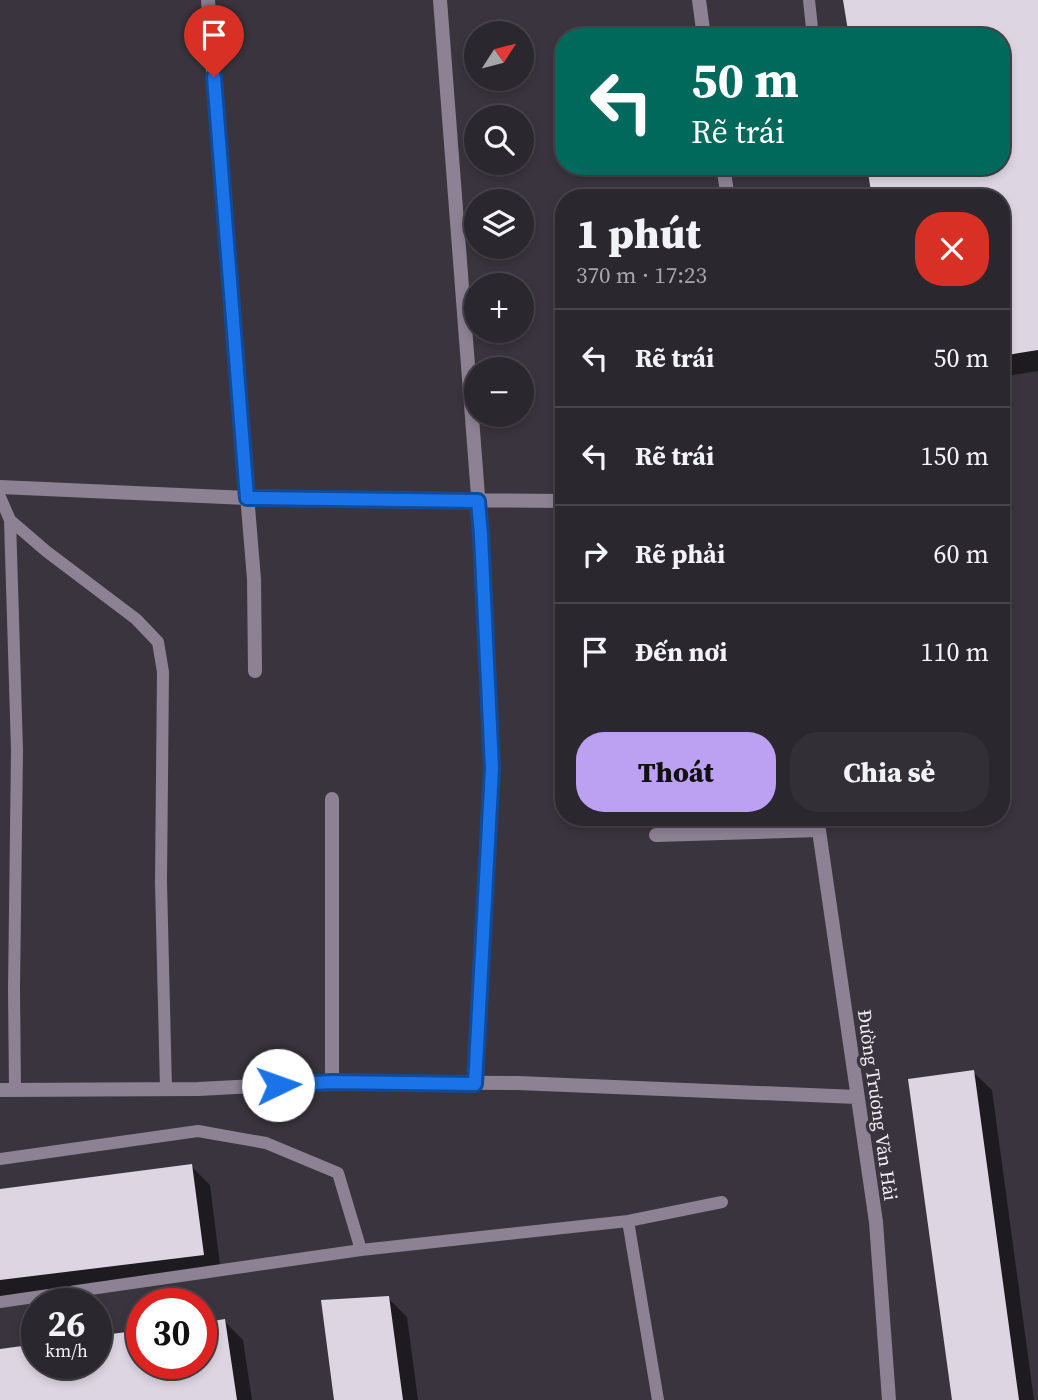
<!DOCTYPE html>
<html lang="vi">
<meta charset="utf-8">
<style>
body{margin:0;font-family:"Source Serif 4",serif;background:#332f36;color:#f1f3f6;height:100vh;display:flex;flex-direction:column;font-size:26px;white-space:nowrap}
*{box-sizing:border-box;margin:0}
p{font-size:23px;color:#a6a5aa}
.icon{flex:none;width:38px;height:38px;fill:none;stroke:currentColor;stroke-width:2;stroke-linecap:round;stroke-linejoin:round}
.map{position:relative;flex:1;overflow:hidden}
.side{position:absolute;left:555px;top:189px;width:455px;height:637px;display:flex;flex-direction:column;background:#2b272e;border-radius:28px;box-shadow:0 4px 10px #0003,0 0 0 2px #47444a}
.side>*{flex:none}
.top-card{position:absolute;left:555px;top:28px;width:455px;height:147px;border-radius:28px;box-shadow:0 4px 10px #0003,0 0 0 2px #47444a;background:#00695c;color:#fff;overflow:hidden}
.needle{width:46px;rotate:54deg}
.fabs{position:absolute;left:464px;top:21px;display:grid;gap:14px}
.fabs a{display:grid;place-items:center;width:70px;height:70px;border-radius:50%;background:#2b272e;box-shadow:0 4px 10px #0003,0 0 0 2px #47444a;font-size:35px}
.speed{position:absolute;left:21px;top:1288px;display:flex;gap:14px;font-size:35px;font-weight:700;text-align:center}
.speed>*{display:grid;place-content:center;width:91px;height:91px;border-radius:50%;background:#2b272e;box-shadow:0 4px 10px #0003,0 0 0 2px #47444a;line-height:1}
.speed small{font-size:18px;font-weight:400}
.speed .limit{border:10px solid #d22;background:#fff;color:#111}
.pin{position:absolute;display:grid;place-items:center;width:60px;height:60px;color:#fff;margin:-72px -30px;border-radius:50% 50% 50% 0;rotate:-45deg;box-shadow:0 0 7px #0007}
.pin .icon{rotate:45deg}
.me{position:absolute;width:77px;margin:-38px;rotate:87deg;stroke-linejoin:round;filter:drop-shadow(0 0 5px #0008)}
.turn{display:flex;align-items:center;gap:24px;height:147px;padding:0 21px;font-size:32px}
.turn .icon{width:91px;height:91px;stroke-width:2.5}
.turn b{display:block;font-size:49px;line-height:60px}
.round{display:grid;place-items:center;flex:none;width:74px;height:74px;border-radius:28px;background:#332f36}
.summary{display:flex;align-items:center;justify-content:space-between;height:119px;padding:0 21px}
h1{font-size:42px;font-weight:800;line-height:52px}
.button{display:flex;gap:14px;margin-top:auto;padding:14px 21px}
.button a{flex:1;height:80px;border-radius:28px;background:#bca0f2;color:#111;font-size:28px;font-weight:800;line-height:80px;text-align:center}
.button a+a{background:#332f36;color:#f1f3f6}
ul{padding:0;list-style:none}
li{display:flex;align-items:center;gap:21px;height:98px;padding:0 21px;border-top:2px solid #47444a}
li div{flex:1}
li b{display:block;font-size:26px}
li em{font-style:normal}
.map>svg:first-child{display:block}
</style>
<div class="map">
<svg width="1038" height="1400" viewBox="0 0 1038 1400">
<rect width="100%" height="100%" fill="#39343d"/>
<path fill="#0007" d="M845,0H1038V371L1001,377V37Z
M973,1072L992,1090L1034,1400H954Z
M191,1166L210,1185L221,1273L0,1301V1190Z
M388,1298L407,1317L418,1400H336Z
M224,1321L243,1340L252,1400H0V1351L37,1363H201Z"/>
<path fill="#ddd6e2" d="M843,0H1038V350L1001,356V198H872L867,166H1001V37H849Z
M974,1070L1019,1400H952L908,1079Z
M192,1164L204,1255L0,1280V1189Z
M389,1296L403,1400H334L321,1300Z
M225,1319L237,1400H0V1349L37,1344V1363H96V1336L142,1330V1363H201V1323Z"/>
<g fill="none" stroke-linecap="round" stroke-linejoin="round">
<path stroke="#8c8294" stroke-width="12" d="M809,0L813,37
M0,497L10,520L46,551L136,619L158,642L163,672L161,882L166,1089
M10,520L17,750L14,990L15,1089
M0,1159L198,1131L266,1143L338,1173L361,1250L628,1221L722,1202
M628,1221L658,1400
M0,1302L361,1250"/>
<path stroke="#8c8294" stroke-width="14" d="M208,0L223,206L254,579L255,671
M440,0L481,535L492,768L475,1084
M699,0L704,37
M723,166L728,198
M0,487L247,498L564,501
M817,817L876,1222L889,1400
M656,835L819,830
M332,1082V799
M0,1090L198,1089L332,1082L518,1083L857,1097"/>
</g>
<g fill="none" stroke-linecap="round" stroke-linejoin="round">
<defs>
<path id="route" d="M214,77L247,498L478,501L481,535L492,768L475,1084L332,1082L278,1085"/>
</defs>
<use href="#route" stroke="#114b97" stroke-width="18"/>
<use href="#route" stroke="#1a73e8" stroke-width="12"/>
</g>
<g text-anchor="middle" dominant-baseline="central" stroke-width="7" stroke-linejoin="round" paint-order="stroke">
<g font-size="19" fill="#f1edf3" stroke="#39343d">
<text transform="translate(878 1105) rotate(82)">Đường Trương Văn Hải</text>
</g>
</g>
</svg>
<div class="fabs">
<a><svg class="needle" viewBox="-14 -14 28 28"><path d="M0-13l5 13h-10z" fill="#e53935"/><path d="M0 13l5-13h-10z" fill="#a6a5aa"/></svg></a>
<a><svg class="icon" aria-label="search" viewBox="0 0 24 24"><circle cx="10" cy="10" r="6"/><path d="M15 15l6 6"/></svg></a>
<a><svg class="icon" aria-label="layers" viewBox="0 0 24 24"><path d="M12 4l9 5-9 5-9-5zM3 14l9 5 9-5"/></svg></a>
<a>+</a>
<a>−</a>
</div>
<div class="speed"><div>26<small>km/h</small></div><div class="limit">30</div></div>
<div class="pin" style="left:214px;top:77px;background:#d93025"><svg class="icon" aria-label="arrive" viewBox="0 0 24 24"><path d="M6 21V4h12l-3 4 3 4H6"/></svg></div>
<svg class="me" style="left:278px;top:1085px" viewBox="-20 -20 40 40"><circle r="19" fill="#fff"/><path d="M0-13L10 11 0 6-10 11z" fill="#1a73e8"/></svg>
<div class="top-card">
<div class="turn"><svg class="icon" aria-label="left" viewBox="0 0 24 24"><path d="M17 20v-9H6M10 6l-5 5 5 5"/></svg><div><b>50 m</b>Rẽ trái</div></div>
</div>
<section class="side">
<div class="summary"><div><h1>1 phút</h1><p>370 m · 17:23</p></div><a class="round" style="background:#d93025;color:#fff"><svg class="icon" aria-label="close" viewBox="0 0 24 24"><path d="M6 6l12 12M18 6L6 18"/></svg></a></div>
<ul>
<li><svg class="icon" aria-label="left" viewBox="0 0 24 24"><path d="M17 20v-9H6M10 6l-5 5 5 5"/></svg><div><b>Rẽ trái</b></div><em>50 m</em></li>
<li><svg class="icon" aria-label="left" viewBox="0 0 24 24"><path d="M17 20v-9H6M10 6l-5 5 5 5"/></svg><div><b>Rẽ trái</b></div><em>150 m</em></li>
<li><svg class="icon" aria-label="right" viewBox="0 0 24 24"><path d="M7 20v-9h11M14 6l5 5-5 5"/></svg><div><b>Rẽ phải</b></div><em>60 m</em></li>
<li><svg class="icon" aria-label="arrive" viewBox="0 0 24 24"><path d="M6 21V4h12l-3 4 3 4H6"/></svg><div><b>Đến nơi</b></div><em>110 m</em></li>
</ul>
<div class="button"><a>Thoát</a><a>Chia sẻ</a></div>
</section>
</div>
